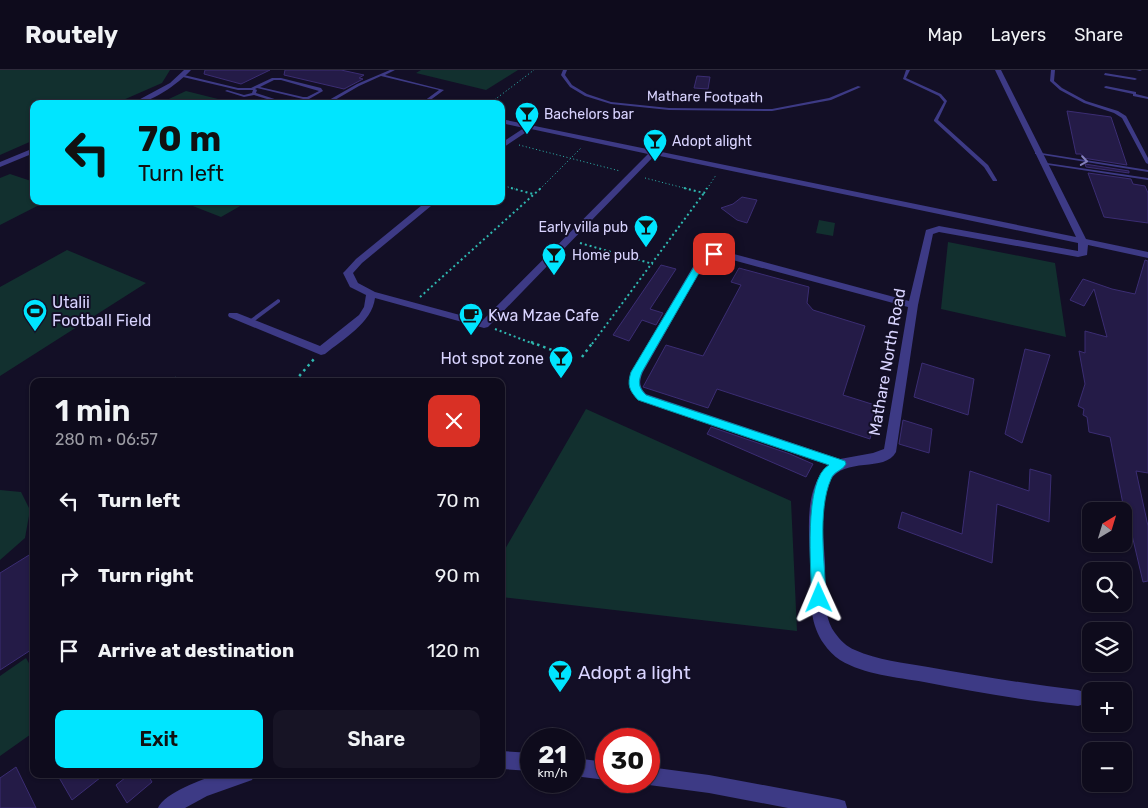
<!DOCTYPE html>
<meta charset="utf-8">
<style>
body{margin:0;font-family:Rubik,sans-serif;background:#171425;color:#f1f3f6;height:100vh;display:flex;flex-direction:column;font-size:19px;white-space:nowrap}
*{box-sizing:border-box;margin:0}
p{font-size:16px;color:#9b9ba3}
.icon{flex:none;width:28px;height:28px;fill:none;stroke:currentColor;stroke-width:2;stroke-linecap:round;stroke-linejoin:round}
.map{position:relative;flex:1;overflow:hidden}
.sheet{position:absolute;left:30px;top:308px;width:475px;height:400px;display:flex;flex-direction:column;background:#0e0b1c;border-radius:10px;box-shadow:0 1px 4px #0004,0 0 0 1px #2e2b3b}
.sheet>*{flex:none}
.top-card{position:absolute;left:30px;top:30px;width:475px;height:105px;border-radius:10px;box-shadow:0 1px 4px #0004,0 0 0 1px #2e2b3b;background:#00e5ff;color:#111;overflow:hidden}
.needle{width:32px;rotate:38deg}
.fabs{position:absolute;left:1082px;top:432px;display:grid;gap:10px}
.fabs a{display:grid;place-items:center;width:50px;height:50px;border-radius:10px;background:#0e0b1c;box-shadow:0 1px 4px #0004,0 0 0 1px #2e2b3b;font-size:25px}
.speed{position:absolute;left:520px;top:658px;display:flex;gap:10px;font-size:25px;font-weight:700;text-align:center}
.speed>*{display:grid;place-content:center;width:65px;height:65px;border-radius:50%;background:#0e0b1c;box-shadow:0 1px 4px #0004,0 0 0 1px #2e2b3b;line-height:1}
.speed small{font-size:12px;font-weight:400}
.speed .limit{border:8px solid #d22;background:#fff;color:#111}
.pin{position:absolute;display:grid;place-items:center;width:42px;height:42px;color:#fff;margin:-21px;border-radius:10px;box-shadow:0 2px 8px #0006}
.me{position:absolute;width:55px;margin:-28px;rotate:359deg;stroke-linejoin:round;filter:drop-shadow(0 0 4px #0008)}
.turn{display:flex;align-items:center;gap:18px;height:105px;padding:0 25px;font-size:22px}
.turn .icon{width:65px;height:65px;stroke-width:2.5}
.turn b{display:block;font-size:35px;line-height:42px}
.round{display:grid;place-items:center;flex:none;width:52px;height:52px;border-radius:10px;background:#171425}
.overview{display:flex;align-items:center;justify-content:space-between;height:85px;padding:0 25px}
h1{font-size:30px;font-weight:600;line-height:38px}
.cta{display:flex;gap:10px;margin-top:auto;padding:10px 25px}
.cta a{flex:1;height:58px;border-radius:10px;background:#00e5ff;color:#111;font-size:20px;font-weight:600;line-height:58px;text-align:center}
.cta a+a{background:#171425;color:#f1f3f6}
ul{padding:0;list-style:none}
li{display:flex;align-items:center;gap:15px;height:75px;padding:0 25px}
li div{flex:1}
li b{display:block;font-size:19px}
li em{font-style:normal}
header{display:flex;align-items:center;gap:30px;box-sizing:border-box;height:70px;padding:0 25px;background:#0e0b1c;border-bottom:1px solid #2e2b3b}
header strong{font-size:24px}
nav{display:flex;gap:28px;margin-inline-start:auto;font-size:18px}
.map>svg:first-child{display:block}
</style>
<header>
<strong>Routely</strong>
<nav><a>Map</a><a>Layers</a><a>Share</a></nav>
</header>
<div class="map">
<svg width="1148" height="738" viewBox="0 0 1148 738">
<rect width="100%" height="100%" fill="#130f26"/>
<path fill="#12302f" d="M0,0H170L162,13L114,34H34V70L0,85Z
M421,0H518L486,20L416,3Z
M186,21L234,33L158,34Z
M10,104L34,112V131H47L0,155V108Z
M180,131H249L221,147Z
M819,150L835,153L833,166L816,163Z
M948,172L1055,193L1066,267L941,239Z
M67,180L146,213L0,306V217Z
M586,339L791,431L797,561L501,527V486Z
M0,420L21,422L30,440L25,468L0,490Z
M26,588L34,602V662L0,686V606Z"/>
<path fill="#241b47" stroke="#3b2d73" d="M205,0H270L241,14L204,4Z
M285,0H341L364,5L359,8L363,9L344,19L284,5Z
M697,6L710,7L708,19L694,18Z
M1067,41L1111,47L1127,95L1083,88L1081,84H1076Z
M1085,94L1129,101V103L1086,97Z
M1088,103L1131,109L1133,114L1145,116L1148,123V153L1104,147Z
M742,127L757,130L747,153L737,150L721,138L733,134Z
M1145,190L1148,191V403L1136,401L1148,456V511L1143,512L1132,465H1129L1110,367L1089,362L1087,347L1083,345L1084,339L1078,336L1085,314L1079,281L1085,283V261L1107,267L1094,219L1084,236L1070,230L1083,209L1112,219L1135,224Z
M661,195L676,199L650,239L663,243L656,255L642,250L629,271L613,265Z
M739,198L809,217L807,233L813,240L865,256L843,325L878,336L870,369L717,319L708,338L643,317L666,275L703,286L741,215L731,212Z
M1025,279L1050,285L1022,373L1005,364Z
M922,293L974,309L968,345L914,327Z
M903,350L932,359L929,383L899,374Z
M711,357L790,384L813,394L806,407L707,364Z
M1030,399L1051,405L1049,452L997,434L992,493L898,458L902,442L962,464L970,401L1029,421Z
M34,482V578L0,600V503Z
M16,697L36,738H0V708Z
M57,704H105L72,730Z
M130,704H147L152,712L127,733L116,715Z"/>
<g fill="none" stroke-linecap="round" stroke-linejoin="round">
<path stroke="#2fb8b0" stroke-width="1" stroke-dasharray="1 2.5" stroke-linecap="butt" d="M489,34L534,0
M519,75L620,101
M645,108L688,119
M501,115L515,119
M540,119L581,78
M707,119L716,105"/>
<path stroke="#2fb8b0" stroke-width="2" stroke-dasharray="2 3" stroke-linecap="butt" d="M511,118L533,124
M684,118L704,123L707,118
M580,173L653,194
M420,227L541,118
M495,259L534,274
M592,274L704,123"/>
<path stroke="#2fb8b0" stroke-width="2.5" stroke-dasharray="2.5 4" stroke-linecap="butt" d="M531,272L557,282
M582,287L593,272
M175,308L182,311
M295,311L314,289"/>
<path fill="#3d3a85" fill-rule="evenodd" d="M390,0H395L385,5L444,20L425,34H420L439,20L381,6L359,16L328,34H322L357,14Z
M563,0H567L565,5L572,15L587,24L611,32L669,38L772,39L829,28L858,16L861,17L831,30L772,41L669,40L611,34L585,26L570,17L561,5Z
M906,0H910L906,8L941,24L947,31L938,50L988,95L997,110V111H993L984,97L934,51V50L944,32L939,26L903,9Z
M1051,0H1055L1054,11L1062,18L1086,31L1118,41L1126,46L1148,88V94L1146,93L1122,48L1114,43L1084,33L1060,20L1050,11Z
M1136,0H1142L1140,1Z
M1105,3L1135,8L1137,9L1135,10L1104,5Z
M184,5L238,18H251L272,8H281L321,18L323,21L309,29H303L257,18L255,19L257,20L256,23L290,34H283L254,25L244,27L225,21L227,20L244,25L252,23L253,20H238L183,7V5ZM274,10H281L319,21L307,27H303L260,17Z
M1106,16L1136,22V24L1148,27V29L1133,26V24L1105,18L1104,17Z
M1035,82L1148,100V102L1037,84H1035Z
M1040,92L1148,108V110L1042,94L1040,93Z
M278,229L280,230V232L252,253H248V251Z"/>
<path fill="#3d3a85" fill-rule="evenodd" d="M184,0H191C178,14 150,34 131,34L170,13Z
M995,0H1001L1086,169L1148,182V188L1088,175L1087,185L1078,187L939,162L933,164L918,235L896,382C885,403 844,386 830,411C818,434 824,468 825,493C826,515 821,544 835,563C840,570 847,577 855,580C877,590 904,593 928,597C978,606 1028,614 1078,620L1084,622L1086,628L1084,634L1078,636C1026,631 975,622 924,612C896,607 865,605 840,590C834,586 828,580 824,574C806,549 812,518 810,489C809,458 804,419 828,395L638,330C629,321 627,314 631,302L694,195C704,182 715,180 730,183L909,231L926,160L939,156L1078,181V173L655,85L488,257L484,258L375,228C372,253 343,269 325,284L321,285L229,247L228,245L229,243H237L320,276L359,245L364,237L366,225L350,217L343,203L345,201L356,189L427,131H437L362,193L353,203L358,213L375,222L482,251L648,84L531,59L501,79V73L524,58L501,53V49L1076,167ZM714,188L729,189L908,237L884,379L873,383L840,389L646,324C639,317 639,311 643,302L703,196Z
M34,78V83L0,97V92Z
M501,681L531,683V701L501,699Z
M574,688L606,692V710L574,706Z
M649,697L709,705L838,729L845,731L847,738H788L709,723L649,715L642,711H649Z
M219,704H255L252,710L207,726L185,738H158C164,723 203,709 219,704Z"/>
</g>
<defs><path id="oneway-chevron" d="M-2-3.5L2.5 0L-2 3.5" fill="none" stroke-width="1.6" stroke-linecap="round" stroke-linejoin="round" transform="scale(1.25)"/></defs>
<use stroke="#837fbc" href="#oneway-chevron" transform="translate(1084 91) rotate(9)"/>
<path fill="#00e5ff" stroke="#0095a6" d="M714,181L718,184L710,188L703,196L642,302C638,312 638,317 646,325L845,391L846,394C842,401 834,401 831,409C817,441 825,494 826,528L824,533L819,535L814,533L812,528C811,501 803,409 829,395L638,330C629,320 627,315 631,302L695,195L704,184Z"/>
<defs>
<symbol id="bar-pin" viewBox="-11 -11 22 30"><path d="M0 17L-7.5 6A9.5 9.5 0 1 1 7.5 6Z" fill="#00e5ff" stroke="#130f26"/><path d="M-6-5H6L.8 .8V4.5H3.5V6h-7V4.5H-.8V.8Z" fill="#111"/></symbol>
<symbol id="stadium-pin" viewBox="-11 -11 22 30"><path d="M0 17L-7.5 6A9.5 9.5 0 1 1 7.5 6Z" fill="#00e5ff" stroke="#130f26"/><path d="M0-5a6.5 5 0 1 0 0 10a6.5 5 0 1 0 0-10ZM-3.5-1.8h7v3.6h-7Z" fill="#111"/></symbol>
<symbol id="cafe-pin" viewBox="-11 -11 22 30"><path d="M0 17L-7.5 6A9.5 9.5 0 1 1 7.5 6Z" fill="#00e5ff" stroke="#130f26"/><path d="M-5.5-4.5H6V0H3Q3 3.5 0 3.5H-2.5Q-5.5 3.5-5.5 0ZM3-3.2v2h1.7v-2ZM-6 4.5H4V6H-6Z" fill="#111"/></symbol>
</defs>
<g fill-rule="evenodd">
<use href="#bar-pin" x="513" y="30" width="28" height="38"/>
<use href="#bar-pin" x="641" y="57" width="28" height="38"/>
<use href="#bar-pin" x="632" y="143" width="28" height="38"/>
<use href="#bar-pin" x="540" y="171" width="28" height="38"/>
<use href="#stadium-pin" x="21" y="227" width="28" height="38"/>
<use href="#cafe-pin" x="457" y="231" width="28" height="38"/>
<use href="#bar-pin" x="547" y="274" width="28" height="38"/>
<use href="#bar-pin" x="546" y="588" width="28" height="38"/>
</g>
<g text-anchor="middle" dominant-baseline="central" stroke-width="4" stroke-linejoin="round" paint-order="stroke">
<g font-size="14" fill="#d9d4ff" stroke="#130f26">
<text transform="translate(705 27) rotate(1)">Mathare Footpath</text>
</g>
<g font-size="14" fill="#d9d4ff" stroke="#130f26" text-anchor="start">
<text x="544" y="44">Bachelors bar</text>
<text x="672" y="71">Adopt alight</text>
<text x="628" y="157" text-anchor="end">Early villa pub</text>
<text x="572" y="185">Home pub</text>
</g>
<g font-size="16" fill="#d9d4ff" stroke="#130f26" text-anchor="start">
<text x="52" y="232">Utalii<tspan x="52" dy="18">Football Field</tspan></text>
<text x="488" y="245">Kwa Mzae Cafe</text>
<text x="544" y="288" text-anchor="end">Hot spot zone</text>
</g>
<g font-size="16" fill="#d9d4ff" stroke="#130f26">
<text transform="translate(887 292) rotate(-80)">Mathare North Road</text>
</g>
<g font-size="19" fill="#d9d4ff" stroke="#130f26" text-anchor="start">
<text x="578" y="602">Adopt a light</text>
</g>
</g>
</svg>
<div class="fabs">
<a><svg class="needle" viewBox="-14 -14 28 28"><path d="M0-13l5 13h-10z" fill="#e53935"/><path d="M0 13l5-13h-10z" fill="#9b9ba3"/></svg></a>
<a><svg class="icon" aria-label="search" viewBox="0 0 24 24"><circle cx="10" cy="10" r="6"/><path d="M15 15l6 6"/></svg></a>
<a><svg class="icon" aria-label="layers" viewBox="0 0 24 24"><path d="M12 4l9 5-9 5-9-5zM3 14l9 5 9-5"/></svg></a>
<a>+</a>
<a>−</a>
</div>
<div class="speed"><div>21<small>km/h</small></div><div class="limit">30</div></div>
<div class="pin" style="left:714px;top:184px;background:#d93025"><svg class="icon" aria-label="arrive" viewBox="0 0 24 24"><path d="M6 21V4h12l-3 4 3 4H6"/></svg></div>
<svg class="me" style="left:819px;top:528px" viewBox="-20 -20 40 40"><path d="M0-17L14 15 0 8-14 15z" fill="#00e5ff" stroke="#fff" stroke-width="4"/></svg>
<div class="top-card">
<div class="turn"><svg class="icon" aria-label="left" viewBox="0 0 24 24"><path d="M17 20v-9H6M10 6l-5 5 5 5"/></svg><div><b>70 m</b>Turn left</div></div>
</div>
<section class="sheet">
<div class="overview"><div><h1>1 min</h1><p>280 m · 06:57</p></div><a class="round" style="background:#d93025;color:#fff"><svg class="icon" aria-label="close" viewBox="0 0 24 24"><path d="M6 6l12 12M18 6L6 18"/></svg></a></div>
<ul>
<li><svg class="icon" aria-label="left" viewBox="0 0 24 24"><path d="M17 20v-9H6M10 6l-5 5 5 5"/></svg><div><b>Turn left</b></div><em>70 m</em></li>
<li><svg class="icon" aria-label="right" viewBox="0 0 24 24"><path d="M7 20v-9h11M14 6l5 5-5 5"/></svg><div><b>Turn right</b></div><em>90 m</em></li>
<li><svg class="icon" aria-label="arrive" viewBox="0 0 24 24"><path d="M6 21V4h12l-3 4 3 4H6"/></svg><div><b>Arrive at destination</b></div><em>120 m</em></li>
</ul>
<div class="cta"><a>Exit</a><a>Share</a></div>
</section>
</div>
